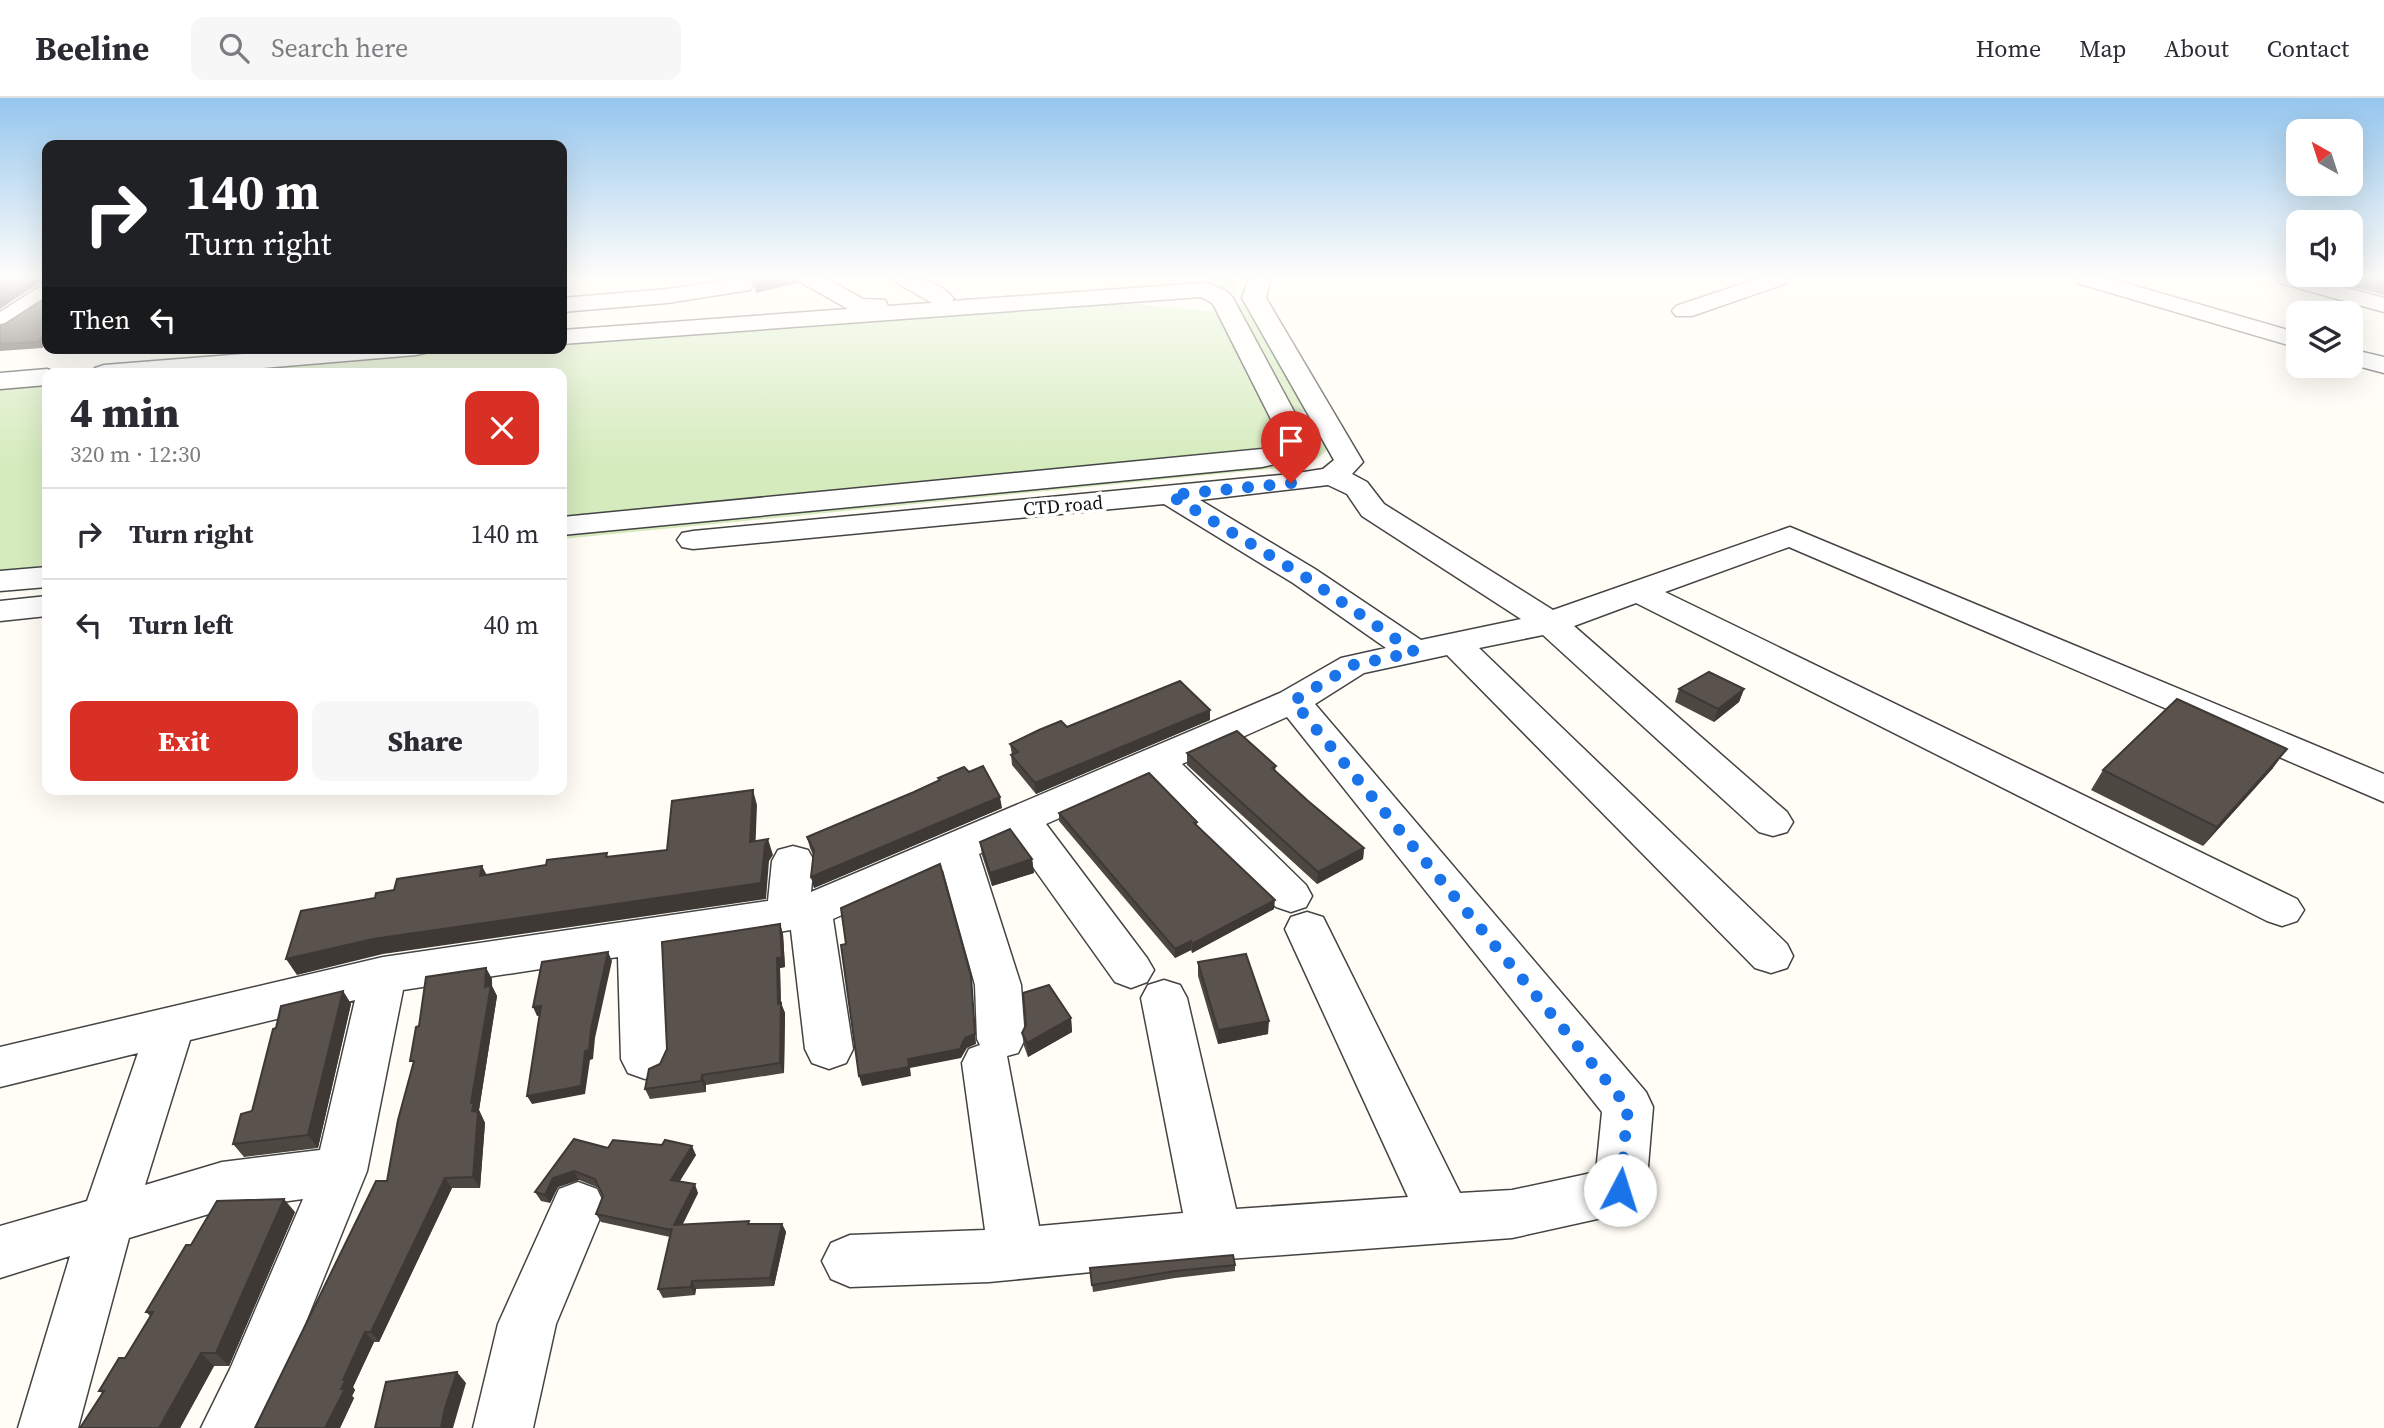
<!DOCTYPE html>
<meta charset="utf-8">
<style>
body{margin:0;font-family:"Source Serif 4",serif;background:#f7f7f7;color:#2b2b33;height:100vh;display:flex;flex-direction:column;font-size:26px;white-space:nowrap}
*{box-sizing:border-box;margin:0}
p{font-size:23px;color:#7c7c81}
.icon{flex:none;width:38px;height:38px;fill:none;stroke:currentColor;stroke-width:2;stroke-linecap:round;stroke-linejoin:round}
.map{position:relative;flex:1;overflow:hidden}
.side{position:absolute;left:42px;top:270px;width:525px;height:427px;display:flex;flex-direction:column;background:#fff;border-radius:14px;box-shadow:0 7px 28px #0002}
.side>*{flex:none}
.banner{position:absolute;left:42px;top:42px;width:525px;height:214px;border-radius:14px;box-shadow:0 7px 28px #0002;background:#202124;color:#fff;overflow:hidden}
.needle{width:46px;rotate:321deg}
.controls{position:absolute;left:2286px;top:21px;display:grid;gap:14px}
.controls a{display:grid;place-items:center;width:77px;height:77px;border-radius:14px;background:#fff;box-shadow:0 7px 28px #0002;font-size:35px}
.pin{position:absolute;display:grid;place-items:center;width:60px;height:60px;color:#fff;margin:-72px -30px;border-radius:50% 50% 50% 0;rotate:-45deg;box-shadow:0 0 7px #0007}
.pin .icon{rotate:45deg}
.me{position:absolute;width:77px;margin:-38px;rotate:5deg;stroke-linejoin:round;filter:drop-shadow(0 0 5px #0008)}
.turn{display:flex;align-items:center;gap:24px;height:147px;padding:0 28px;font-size:32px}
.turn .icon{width:91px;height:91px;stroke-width:2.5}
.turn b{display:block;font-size:49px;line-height:60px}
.then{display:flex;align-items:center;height:66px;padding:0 28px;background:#0003;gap:14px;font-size:26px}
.round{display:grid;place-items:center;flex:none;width:74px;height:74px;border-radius:14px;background:#f7f7f7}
.overview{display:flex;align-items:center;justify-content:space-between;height:119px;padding:0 28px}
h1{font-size:42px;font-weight:800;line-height:52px}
.button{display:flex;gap:14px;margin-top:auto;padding:14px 28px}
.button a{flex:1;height:80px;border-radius:14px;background:#d93025;color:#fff;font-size:28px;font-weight:800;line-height:80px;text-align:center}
.button a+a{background:#f7f7f7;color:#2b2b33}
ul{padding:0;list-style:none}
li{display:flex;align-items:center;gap:21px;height:91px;padding:0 28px;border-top:2px solid #e1e1e2}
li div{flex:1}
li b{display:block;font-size:26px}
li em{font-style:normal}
header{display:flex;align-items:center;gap:42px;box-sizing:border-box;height:98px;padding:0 35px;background:#fff;border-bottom:2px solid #e1e1e2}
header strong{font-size:33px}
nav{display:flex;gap:38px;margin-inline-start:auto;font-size:24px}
.search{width:490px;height:63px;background:#f7f7f7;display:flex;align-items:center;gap:18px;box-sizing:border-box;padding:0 24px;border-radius:14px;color:#7c7c81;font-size:26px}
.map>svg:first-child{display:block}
</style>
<header>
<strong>Beeline</strong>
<div class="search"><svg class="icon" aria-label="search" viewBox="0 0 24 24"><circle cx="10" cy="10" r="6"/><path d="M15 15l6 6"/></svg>Search here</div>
<nav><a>Home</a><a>Map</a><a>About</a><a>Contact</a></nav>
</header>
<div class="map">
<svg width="2384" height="1330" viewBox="0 0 2384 1330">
<rect width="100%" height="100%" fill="#fffdf5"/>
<path fill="#d5ebbd" d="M1231,180L1239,194L1228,197L1056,199L562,237V232Z
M1115,201L1151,208L1221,214L1290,349L955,386L562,424V275H142L460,250H562V242Z
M1232,205L1246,207L1307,313L1297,315L1314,324L1331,349L1309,367L562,441V430L1270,361L1293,356Z
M47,282V474L0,479V286Z"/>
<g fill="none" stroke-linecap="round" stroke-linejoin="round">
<defs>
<path id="minor" d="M742,180L750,182L753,187L750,192L667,205L562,214V200L667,191Z
M799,180H826L863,201L885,202L888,208L932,205L897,185L894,180C915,180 940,182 954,201L952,203L1205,185C1215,188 1227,191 1233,200L1312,347L1297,361L1262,369L562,437V419L1262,351L1283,345L1215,210L1212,205L1201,199L562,246V232L848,211L802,185Z
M1249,180H1271L1266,200L1363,364L1352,376L1367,384L1384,406L1553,512L1790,429L2384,676V704L1789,449L1665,494L2297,801L2304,812L2297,823L2282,828L2267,823L1636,505L1574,528L1787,714L1793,724L1787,734L1773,738L1759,734L1543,537L1479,550L1787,846L1793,858L1787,870L1771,875L1755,870L1447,557L1364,575L1315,606L1646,994L1653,1009L1646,1092L1639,1109L1620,1116L1512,1140L1215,1162L989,1184L850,1189L831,1181L822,1163L831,1145L850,1137L985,1132L962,965L969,951L980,947L977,941L975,887L943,772L833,821L853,951L846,965L829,971L812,965L805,951L791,832L663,852L669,961L662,975L645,981L628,975L621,961L618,859L403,892L367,1073L263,1330H201L230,1271L303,1101L222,1112L129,1140L78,1330H18L70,1158L0,1180V1128L87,1103L138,955L0,989V949L383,859L768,803L772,763L778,752L793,748L808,752L814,763L811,794L1280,595L1341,560L1386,550L1293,485L1164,406L693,451L682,449L677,442L682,435L693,433L1291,376L1323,371L1334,362L1242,200ZM1328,387L1347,396L1362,418L1521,521L1421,542L1315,471L1200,402ZM1287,619L1602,1014L1596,1074L1512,1092L1460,1095L1329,831L1323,819L1307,814L1291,819L1285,831L1408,1099L1236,1111L1187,900L1180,887L1164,882L1148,887L1141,900L1183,1115L1039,1128L1007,958L1018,955L1025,941L1021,887L979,756L1013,741L1115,884L1131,890L1147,884L1154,872L1147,860L1046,726L1150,680L1276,809L1291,814L1306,809L1312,798L1306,787L1182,666ZM355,902L320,1052L222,1064L145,1087L190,942Z
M1759,180H1790L1787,185L1692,218H1676L1672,213L1676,208Z
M2074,180H2108L2298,235V250L2077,185Z
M2277,180H2311L2384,200V214L2280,185Z
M47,187V204L8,230L0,232V214L39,189Z
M320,250H428L425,255L416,257L202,275H91L95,270L104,267Z
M2350,251L2384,259V275L2350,266Z
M47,271L57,275H47V287L0,291V275Z
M47,469V489L0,493V473Z
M47,498V518L0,523V503Z
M578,1084L597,1091L605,1108L556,1226L533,1330H473L498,1226L559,1091Z"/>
</defs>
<use href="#minor" stroke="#444" stroke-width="3"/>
<use href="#minor" fill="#fff" fill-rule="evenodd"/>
</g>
<path fill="#4d4742" d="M47,180L46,246L42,250L0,253V227L5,226L45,200V185L38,186Z
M2319,180H2384V197Z
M1679,591H1744L1739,604L1714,624L1675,604Z
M1210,622L1036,696L1012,667L1011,657H1012L1010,646L1067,629Z
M1187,655L1276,668L1275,673L1307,702L1364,750L1363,761L1317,786L1187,667Z
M2273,670L2203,748L2091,692L2103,672Z
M938,680L1002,710L814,790L811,779L813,757L810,750L807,739L914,694L938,683Z
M1059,715L1197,724V728L1274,811L1192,855L1191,852L1175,860L1059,723Z
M980,744L1032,761L1034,775L992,788L982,757Z
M780,826L783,836L785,869L780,870L781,905L785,915L784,975L706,987V994L650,1001L645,991L660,966Z
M1198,864L1268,936L1218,946L1198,878Z
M486,870L492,881V888L497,898L479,1012L485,1025L480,1090H452L379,1244H374L353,1289L355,1292L352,1298L354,1300L340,1330L387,1083L413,967L419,928Z
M343,893L351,906L318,1050L244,1059L233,1046L252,1013L276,930Z
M1071,920L1072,934L1028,959L1024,948L1022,935Z
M608,1050L696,1057L679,1084L698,1095L683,1126H782L786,1134L774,1188L696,1191L695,1197L663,1200L658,1191L670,1139L601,1124L596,1116L603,1098L599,1090L579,1082L558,1089L550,1105L541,1103L535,1094Z
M295,1114L229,1268H214L180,1330H80L102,1295L99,1293L125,1260L150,1218L146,1214L191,1147Z
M1235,1167V1173L1175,1180L1093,1194L1090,1170Z"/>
<path fill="#3f3936" d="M35,180H46L47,185L38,186L0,211V202Z
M778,180H798L799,185L756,195L754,185Z
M42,239H47V246L42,250L38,244Z
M1744,591L1739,604L1714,624L1718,611Z
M1210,612V622L1036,696L1035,685Z
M2287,651L2273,670L2203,748L2217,729Z
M753,692L757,707L755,759L750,744Z
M1000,699L1002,710L814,790L811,779Z
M768,741L773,757L769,763L766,801L383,856L297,877L286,861L765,747Z
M1364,750L1363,761L1317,786L1318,774Z
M1032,761L1034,775L992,788L990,775Z
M482,768L490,783L480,778Z
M1275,802L1274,811L1192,855V846Z
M780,826L783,836L785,869L780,870L781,916L778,906L777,860Z
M1191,843V852L1175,860V851Z
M608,854L612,863L595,940L593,961L590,962L585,996L532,1006L527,998L591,931Z
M486,870L492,881V888L497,898L479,1012L485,1025L480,1090L473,1079L471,1005Z
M971,878L976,946L967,950L961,960L910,970L911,978L862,988L859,978L908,961Z
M343,893L351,906L318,1050L308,1037Z
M781,905L785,915L784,975L780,965Z
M541,908L545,917L537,918L533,909Z
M1071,920L1072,934L1028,959L1027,945Z
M1269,923L1268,936L1218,946V932Z
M702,977L706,987V994L701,983Z
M692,1048L696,1057L675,1091L671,1082Z
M574,1073L579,1082L558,1089L550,1105L545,1097L553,1080Z
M445,1080L452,1090L379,1244L371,1234Z
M695,1086L698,1095L678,1135L674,1127Z
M284,1101L295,1114L229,1268L216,1255Z
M782,1126L786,1134L774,1188L770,1180Z
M692,1183L696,1191L695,1197L691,1189Z
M365,1234L374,1244L353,1289L355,1292L352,1298L354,1300L340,1330H325L341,1291L343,1282Z
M201,1255L214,1268L180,1330H160Z
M457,1274L466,1285L453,1330H441L445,1310Z"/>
<path fill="#5a524d" stroke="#3f3936" stroke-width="2" d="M0,180H39H35L0,202Z
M45,180H47V239H42L38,244L0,246V227L5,226L45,200Z
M752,180H778L754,185Z
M2351,180H2384V189Z
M1709,574L1744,591L1718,611L1679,591Z
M1180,583L1210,612L1035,685L1011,657L1018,654L1010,646L1039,632L1061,623L1067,629Z
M2177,601L2287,651L2217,729L2103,672Z
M1237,633L1276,668L1272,670L1307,702L1364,750L1318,774L1187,655Z
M983,668L1000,699L811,779L814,752L807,739L914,694L940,682L938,680L964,669L969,674Z
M1149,675L1197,724L1194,725L1275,802L1192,846L1191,843L1175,851L1059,715Z
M753,692L750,744L768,741L765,747L761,785L373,841L286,861L301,813L375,800L376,795L394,792L397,781L482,768L480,778L546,767L547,762L607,755L606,759L667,752L672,703Z
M1010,731L1032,761L990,775L980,744Z
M940,766L971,878L975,936L965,940L960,951L908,961L909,969L859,978L841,847L846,846L841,810Z
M780,826L782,859L777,860L778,906L781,905L780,965L702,977L701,983L645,991L649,971L660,966L667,951L662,844Z
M608,854L591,931L589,952L585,953L581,988L527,998L541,908L533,909L542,864Z
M1246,856L1269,923L1218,932L1198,864Z
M486,870L485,889L491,887L471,1005L474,1004L472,1013L478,1014L473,1079L445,1080L371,1234H365L343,1282H346L341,1291H345L325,1330H255L376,1083H387L398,1022L414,963H410L416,929L419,928L426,879Z
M1049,887L1071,920L1027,945L1022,935L1026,927L1023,895Z
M343,893L308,1037L233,1046L241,1016L252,1013L273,931L276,930L281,908Z
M574,1041L608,1050L613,1042L662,1047L665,1042L692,1048L671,1082L695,1086L674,1127L749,1123L748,1126H782L770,1180L692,1183L691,1189L658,1191L672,1130L671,1132L596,1116L603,1098L595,1081L574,1073L553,1080L545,1097L535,1094Z
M284,1101L216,1255H201L159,1330H80L104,1293H99L119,1260H125L153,1214H146L186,1147H191L217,1103Z
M1233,1157L1235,1167L1175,1173L1092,1187L1090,1170Z
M457,1274L445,1310L441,1330H375L386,1284Z"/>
<linearGradient id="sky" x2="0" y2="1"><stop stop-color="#95c6ee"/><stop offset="0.49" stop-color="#fffefa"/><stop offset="1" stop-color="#fffefa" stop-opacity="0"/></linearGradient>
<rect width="2384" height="366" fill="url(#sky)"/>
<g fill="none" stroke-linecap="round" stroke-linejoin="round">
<path stroke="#1a73e8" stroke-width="12" stroke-dasharray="0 21.6" d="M1291,385L1170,397L1304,478L1415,554L1353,567L1293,603L1628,1009L1620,1092"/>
</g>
<g text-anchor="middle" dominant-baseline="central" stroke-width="7" stroke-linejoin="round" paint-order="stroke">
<g font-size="19" fill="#111" stroke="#fff">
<text transform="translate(1063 407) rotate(-5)">CTD road</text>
</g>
</g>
</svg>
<div class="controls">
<a><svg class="needle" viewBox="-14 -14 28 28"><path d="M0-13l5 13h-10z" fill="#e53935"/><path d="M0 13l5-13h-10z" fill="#7c7c81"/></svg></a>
<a><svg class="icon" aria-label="sound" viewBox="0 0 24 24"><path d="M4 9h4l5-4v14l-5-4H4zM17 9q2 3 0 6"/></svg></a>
<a><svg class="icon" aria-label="layers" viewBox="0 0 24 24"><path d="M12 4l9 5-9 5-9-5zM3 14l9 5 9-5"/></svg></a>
</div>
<div class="pin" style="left:1291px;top:385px;background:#d93025"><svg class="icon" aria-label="arrive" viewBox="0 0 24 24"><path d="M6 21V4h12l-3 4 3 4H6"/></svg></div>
<svg class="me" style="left:1620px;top:1092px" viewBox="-20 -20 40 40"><circle r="19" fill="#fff"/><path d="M0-13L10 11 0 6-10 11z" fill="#1a73e8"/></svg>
<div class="banner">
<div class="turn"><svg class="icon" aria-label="right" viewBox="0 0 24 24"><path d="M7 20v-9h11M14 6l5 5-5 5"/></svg><div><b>140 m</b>Turn right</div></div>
<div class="then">Then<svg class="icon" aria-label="left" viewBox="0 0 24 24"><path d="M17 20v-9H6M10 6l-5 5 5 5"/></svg></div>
</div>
<section class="side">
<div class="overview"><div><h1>4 min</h1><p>320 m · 12:30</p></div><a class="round" style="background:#d93025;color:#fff"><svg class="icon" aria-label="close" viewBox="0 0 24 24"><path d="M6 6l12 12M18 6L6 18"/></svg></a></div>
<ul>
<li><svg class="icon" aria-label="right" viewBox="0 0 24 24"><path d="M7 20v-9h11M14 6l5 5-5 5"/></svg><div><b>Turn right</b></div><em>140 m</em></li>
<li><svg class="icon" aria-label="left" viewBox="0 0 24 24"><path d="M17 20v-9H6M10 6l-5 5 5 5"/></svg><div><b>Turn left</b></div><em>40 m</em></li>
</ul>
<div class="button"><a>Exit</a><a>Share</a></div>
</section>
</div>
